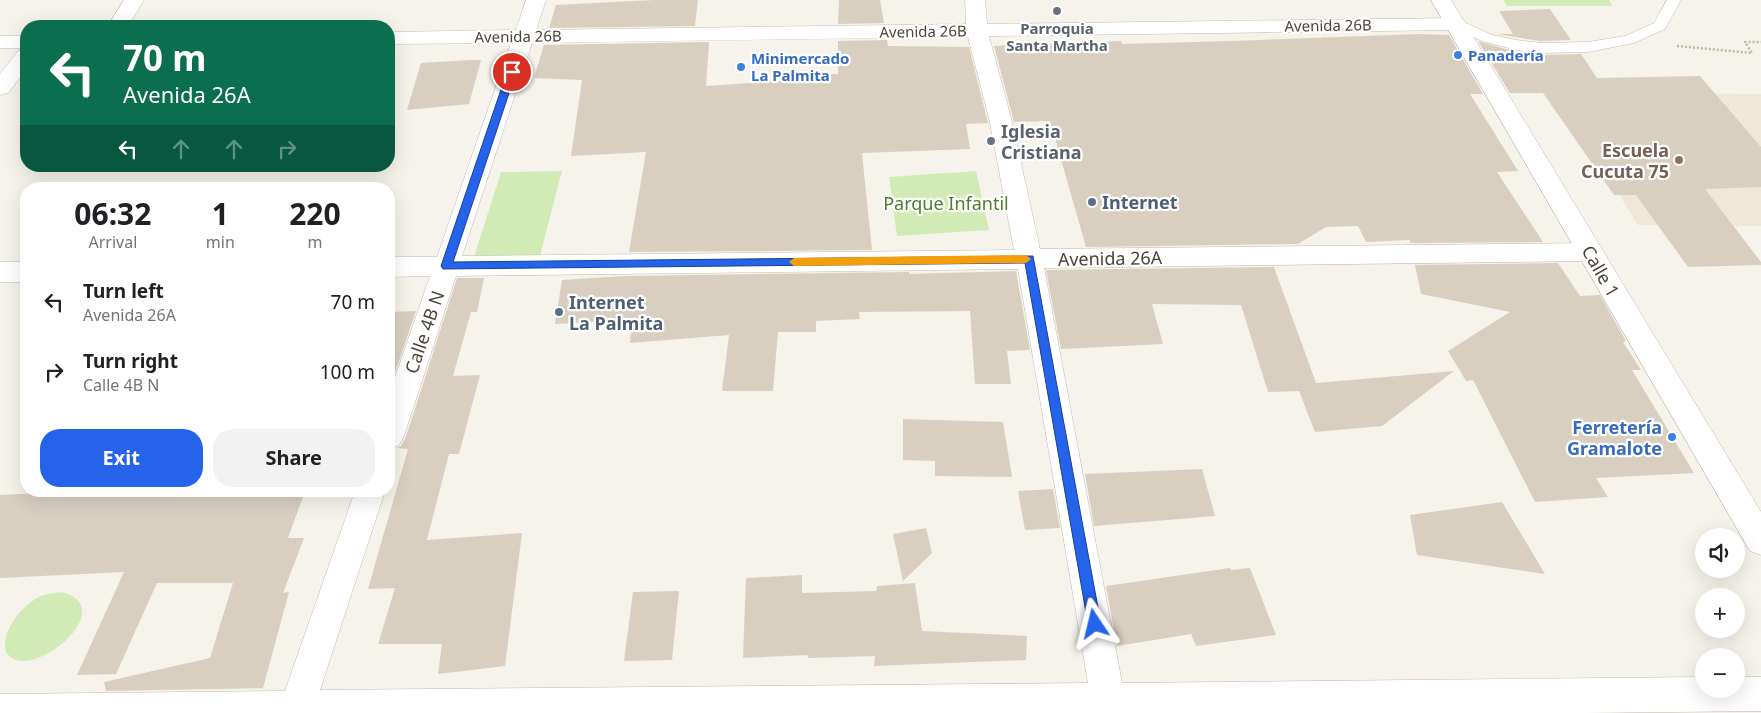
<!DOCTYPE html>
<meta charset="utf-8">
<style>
body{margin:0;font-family:"Noto Sans",sans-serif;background:#f2f2f2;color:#202124;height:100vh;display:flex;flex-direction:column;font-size:19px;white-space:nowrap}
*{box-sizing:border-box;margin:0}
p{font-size:16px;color:#757577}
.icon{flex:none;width:28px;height:28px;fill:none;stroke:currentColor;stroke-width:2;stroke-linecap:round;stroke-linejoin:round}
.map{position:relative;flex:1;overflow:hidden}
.panel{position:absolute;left:20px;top:182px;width:375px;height:315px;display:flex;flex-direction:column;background:#fff;border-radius:20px;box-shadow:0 5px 20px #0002}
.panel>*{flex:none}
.banner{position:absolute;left:20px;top:20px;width:375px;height:152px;border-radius:20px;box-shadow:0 5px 20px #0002;background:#0b6e4f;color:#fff;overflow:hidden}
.fabs{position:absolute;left:1695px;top:528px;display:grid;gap:10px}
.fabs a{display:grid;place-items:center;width:50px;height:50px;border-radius:50%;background:#fff;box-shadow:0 5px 20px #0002;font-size:25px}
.pin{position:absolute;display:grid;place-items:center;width:42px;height:42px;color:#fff;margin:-21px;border:2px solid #fff;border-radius:50%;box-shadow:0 1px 5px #0007}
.me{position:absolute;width:55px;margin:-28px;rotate:350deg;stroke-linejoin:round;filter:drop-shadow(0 0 4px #0008)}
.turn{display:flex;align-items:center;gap:18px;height:105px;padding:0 20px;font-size:22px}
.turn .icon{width:65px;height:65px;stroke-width:2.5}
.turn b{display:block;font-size:35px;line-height:42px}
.lanes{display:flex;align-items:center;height:48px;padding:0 20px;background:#0003;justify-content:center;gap:25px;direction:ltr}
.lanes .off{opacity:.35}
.eta{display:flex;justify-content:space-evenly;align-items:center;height:85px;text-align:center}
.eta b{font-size:30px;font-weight:700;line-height:35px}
.button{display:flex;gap:10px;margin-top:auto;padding:10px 20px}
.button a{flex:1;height:58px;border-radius:20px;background:#2563eb;color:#fff;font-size:20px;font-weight:700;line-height:58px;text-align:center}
.button a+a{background:#f2f2f2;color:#202124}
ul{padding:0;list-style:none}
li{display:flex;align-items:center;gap:15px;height:70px;padding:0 20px}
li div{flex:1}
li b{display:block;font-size:19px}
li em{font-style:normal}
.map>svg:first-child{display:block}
</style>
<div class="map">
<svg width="1761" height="713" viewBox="0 0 1761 713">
<rect width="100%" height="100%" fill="#f6f3ec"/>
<path fill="#efe8d6" d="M1555,92L1761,94V226L1638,225Z"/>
<path fill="#d2eab5" d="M1503,0H1609L1613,6H1507Z
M562,171L539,259L473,260L501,172Z
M976,171L989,230L897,236L889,177Z
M62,592C113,606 55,662 22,661C16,661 10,658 6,652C0,633 21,607 37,598C44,594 54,593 62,592Z"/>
<path fill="#d8cfc1" d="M654,0H698L695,26L549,28L556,5Z
M839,0H880L884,23L838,24Z
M1550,9L1571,40L1540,41L1497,34H1513L1499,11Z
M1419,34L1449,35L1483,94H1470L1518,171L1497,172L1543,242L1410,243V240L1366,242L1358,226L1326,227L1298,244L1086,247L1050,121L1014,122L994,46L1121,41L1122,44L1232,41Z
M887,40L888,46L969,47L988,123L966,124L970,149L862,153L872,250L629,252L646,152L571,156L582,80L534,78L544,45L709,42L706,86L825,78V74H838V41Z
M1478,41L1516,52L1540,55L1581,54L1597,78L1700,76L1761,147V187L1705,189L1761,262V265L1688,267L1636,195H1614L1543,93H1510Z
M470,60H481L469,104L407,110L421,63Z
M1558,263L1580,296L1600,295L1626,341L1623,342L1641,370H1632L1694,473L1596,478L1608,497L1535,502L1473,380L1466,381L1448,351L1510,312L1421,294L1415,265Z
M1274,267L1316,383L1454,371L1382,426L1315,432L1299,391L1268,392L1241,305L1152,304L1163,344L1061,349L1046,270Z
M1016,271L1030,350L1007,351L1011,384H975L970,311L859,312L860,319L816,321V332H778L773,391H722L729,335L630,343L632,320L555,324L562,280L625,276L909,272V274Z
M457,278H484L477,312H471L453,376L480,375L459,454H449L427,540L522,533L505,666L438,674L442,644H378L395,588L368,589L408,449L396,448L401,446L406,437Z
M416,311L389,390V312Z
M903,419L1003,422L1012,477L935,476V461L903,460Z
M1202,469L1215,516L1094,526L1085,474Z
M1053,489L1060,528L1025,530L1018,491Z
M84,491H263L262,494H304L288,538H304L283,593L289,592L263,688L106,691L104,682L210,658L233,583H157L116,674L77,675L124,572L0,578V495Z
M1502,502L1545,574L1417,555L1410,515Z
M926,528L932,553L903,581L893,534Z
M1230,568L1231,570L1250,568L1276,635L1196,646L1191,634L1117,646L1106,586Z
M802,575V593L876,591L877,586L915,583L922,631L1027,636L1026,660L874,666L875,656L808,658V655L743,658L746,578Z
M679,591L672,660L624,661L633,592Z"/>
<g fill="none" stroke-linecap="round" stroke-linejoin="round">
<defs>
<path id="service" d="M1667,0H1681L1665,29L1634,43L1588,52L1540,53L1516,50L1482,41L1452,27L1450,24L1452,21L1457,19L1492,35L1516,40L1540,43L1588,42L1625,36L1654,23Z"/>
<path id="minor" d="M124,0H144L128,26H108Z
M526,0H546L536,30L966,24L965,0H985L987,24L1457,18L1464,20L1467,24L1464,28L1457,30L989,36L1011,118L1040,249L1591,243L1600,245L1604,252L1600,259L1591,261L1044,268L1122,683L1704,677V689H1736V677H1761V711L1583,713H0V694L285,691L355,491H385L320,690L1088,683L1018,269L456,276L404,436L399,445L389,448V395L430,276L389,277V257H437L511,43L389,44V32L516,30ZM968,37L989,118L1014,250L462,256L532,43Z
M0,262H26V282H0Z"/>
<path id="tertiary" d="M1431,0H1451L1761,512V555L1750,551Z
M0,36H26V48H0Z
M26,49V70L8,93L0,95V74L18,51Z"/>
</defs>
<use href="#service" stroke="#c2bbae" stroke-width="1"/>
<use href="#minor" stroke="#c2bbae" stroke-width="1"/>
<use href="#tertiary" stroke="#c2bbae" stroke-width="1"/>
<path stroke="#c4b79f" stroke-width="2.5" stroke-dasharray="2 2" stroke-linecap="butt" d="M1677,46L1752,53L1745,42H1761"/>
<use href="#service" fill="#fff" fill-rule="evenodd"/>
<use href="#minor" fill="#fff" fill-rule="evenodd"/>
<use href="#tertiary" fill="#fff" fill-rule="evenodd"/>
</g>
<path fill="#2563eb" stroke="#184099" d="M512,69L516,72L453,262L1033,256L1101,624L1099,628L1095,630L1090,628L1088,624L1025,263L443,269L441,266L507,72Z"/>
<path fill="#f59e0b" d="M1026,255L1031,259L1026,263L794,266L789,262L794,258Z"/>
<g fill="#6b7280" stroke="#fff" stroke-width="2">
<circle cx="1057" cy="11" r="5"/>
<circle cx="991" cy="141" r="5"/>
</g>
<g fill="#3f7fe0" stroke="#fff" stroke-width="2">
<circle cx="1458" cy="55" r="5"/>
<circle cx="741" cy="67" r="5"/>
<circle cx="1672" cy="437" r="5"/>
</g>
<circle fill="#8d6e63" stroke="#fff" stroke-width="2" cx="1679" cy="160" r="5"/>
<g fill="#5c6f8a" stroke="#fff" stroke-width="2">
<circle cx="1092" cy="202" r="5"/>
<circle cx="559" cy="312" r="5"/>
</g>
<g text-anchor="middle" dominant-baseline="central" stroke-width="4.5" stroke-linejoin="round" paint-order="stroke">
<g font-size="15" fill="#4b4439" stroke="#fff">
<text transform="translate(1328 25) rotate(-1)">Avenida 26B</text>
<text transform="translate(923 31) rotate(-1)">Avenida 26B</text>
<text transform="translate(518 36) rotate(-1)">Avenida 26B</text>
</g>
<g font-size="15" font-weight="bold" fill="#5b616d" stroke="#fff">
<text x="1057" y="28">Parroquia<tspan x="1057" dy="17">Santa Martha</tspan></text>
</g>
<g font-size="15" font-weight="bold" fill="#366cbe" stroke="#fff" text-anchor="start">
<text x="1468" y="55">Panadería</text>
<text x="751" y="58">Minimercado<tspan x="751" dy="17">La Palmita</tspan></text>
</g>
<g font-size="18" font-weight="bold" fill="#5b616d" stroke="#fff" text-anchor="start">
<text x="1001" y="131">Iglesia<tspan x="1001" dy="21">Cristiana</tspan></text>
</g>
<g font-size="18" font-weight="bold" fill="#785e54" stroke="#fff" text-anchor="end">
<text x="1669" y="150">Escuela<tspan x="1669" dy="21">Cucuta 75</tspan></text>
</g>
<g font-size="18" font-weight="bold" fill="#4e5e75" stroke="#fff" text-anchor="start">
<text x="1102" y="202">Internet</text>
<text x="569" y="302">Internet<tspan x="569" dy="21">La Palmita</tspan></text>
</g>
<g font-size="18" fill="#4a7f2a" stroke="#fff">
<text x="946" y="203">Parque Infantil</text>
</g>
<g font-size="18" fill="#4b4439" stroke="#fff">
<text transform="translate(1110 258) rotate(-1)">Avenida 26A</text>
<text transform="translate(1601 271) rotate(60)">Calle 1</text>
<text transform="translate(424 332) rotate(-71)">Calle 4B N</text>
</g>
<g font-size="18" font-weight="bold" fill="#366cbe" stroke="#fff" text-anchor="end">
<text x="1662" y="427">Ferretería<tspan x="1662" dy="21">Gramalote</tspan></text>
</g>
</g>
</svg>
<div class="fabs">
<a><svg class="icon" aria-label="sound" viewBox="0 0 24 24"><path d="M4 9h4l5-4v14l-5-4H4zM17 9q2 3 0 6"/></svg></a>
<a>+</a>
<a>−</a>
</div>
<div class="pin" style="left:512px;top:72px;background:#d93025"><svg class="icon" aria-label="arrive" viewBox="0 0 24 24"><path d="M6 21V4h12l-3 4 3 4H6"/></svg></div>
<svg class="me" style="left:1095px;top:624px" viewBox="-20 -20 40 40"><path d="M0-17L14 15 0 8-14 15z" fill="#2563eb" stroke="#fff" stroke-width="4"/></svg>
<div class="banner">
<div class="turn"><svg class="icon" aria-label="left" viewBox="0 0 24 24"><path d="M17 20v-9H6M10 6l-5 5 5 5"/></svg><div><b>70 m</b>Avenida 26A</div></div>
<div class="lanes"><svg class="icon" aria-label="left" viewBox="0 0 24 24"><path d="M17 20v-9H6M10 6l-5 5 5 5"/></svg><svg class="icon off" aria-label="ahead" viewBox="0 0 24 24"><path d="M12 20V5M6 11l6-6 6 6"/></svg><svg class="icon off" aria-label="ahead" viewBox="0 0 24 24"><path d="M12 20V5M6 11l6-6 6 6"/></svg><svg class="icon off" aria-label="right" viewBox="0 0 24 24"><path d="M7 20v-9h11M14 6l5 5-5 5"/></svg></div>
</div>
<section class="panel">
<div class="eta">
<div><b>06:32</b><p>Arrival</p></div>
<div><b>1</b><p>min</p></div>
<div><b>220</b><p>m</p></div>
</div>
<ul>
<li><svg class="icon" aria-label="left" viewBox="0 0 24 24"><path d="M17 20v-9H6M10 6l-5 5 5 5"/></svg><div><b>Turn left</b><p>Avenida 26A</p></div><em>70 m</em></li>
<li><svg class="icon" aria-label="right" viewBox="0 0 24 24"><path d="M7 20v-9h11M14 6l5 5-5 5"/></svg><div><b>Turn right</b><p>Calle 4B N</p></div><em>100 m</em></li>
</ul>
<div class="button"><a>Exit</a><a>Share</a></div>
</section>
</div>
